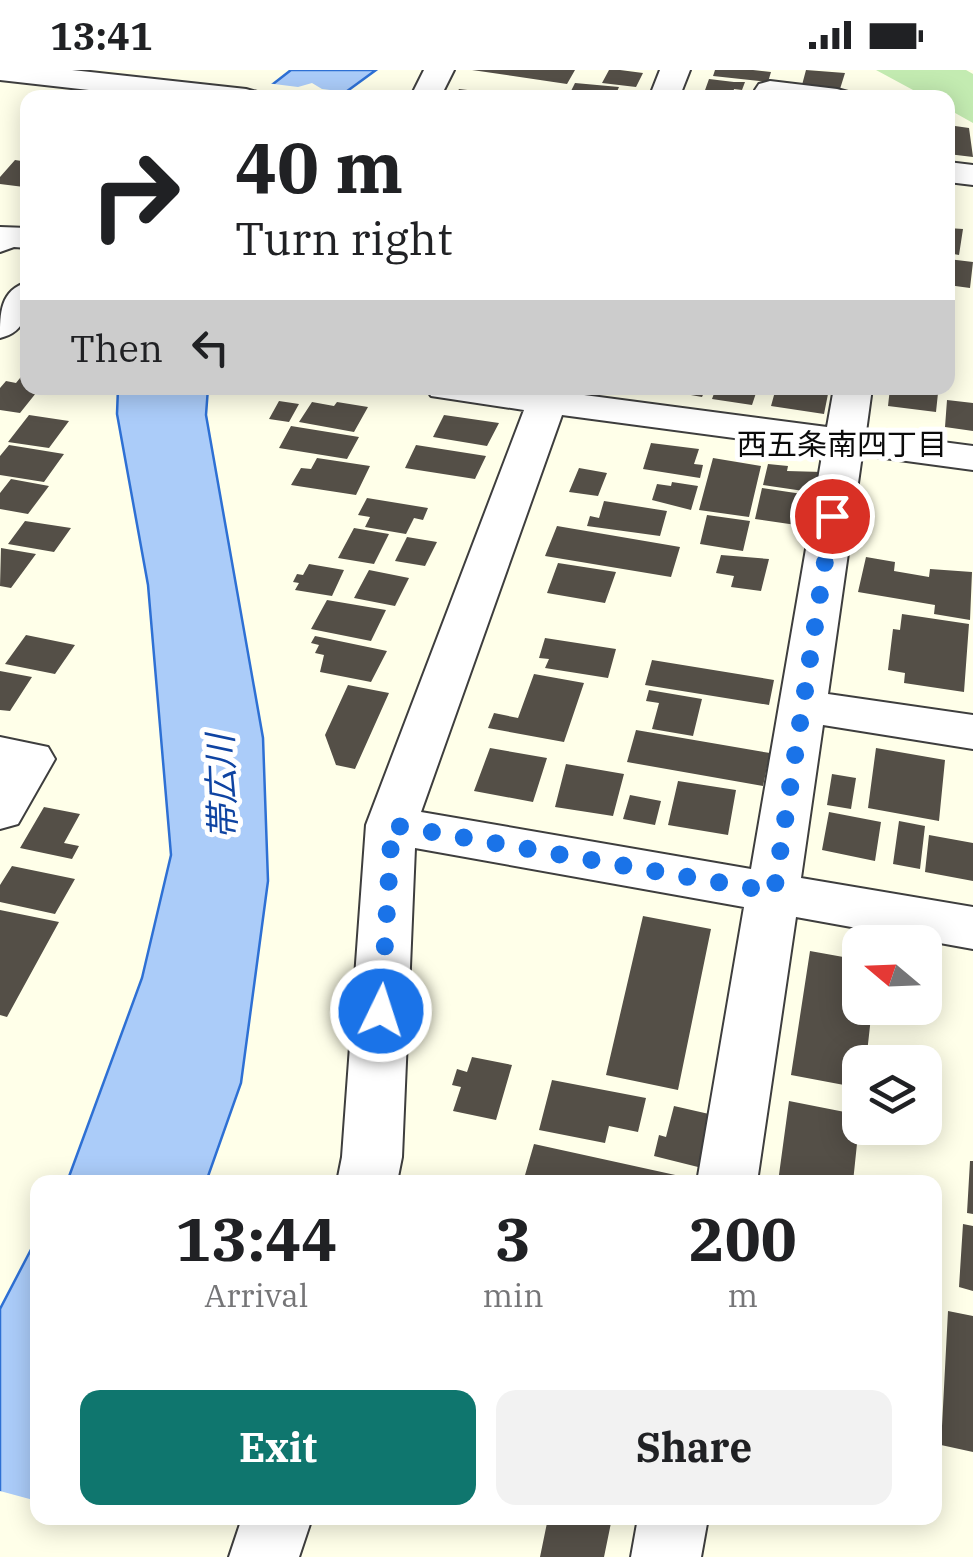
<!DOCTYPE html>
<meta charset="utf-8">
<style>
body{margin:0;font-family:"IBM Plex Serif","Noto Sans JP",serif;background:#f2f2f2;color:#202124;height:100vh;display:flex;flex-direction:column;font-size:38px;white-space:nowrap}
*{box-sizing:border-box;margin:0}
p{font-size:32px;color:#757577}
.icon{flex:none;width:55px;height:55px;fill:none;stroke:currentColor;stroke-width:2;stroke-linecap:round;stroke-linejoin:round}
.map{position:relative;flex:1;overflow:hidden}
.side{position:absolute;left:30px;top:1105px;width:912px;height:350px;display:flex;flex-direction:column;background:#fff;border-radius:20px;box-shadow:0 5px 25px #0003}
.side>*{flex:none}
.guide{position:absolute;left:20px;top:20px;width:935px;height:305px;border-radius:20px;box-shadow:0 5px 25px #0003;background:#fff;color:#202124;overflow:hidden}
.needle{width:65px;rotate:289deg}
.tools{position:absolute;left:842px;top:855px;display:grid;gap:20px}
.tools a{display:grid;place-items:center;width:100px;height:100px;border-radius:20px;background:#fff;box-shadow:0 5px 25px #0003;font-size:50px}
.pin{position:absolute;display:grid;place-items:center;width:85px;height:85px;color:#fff;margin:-42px;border:5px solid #fff;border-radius:50%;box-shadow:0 2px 10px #0007}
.me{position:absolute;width:110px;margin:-55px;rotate:4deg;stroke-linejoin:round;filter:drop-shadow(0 0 8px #0008)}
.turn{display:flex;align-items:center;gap:35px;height:210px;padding:0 50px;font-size:45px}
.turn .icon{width:130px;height:130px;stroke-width:2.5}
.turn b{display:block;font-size:70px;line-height:85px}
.then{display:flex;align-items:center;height:95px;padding:0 50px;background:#0003;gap:20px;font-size:38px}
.eta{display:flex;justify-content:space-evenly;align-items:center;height:170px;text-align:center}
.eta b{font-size:60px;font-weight:800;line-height:70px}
.button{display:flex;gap:20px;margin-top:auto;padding:20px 50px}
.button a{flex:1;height:115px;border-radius:20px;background:#0f766e;color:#fff;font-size:40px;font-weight:800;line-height:115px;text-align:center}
.button a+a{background:#f2f2f2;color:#202124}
.status{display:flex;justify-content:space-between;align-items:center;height:70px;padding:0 50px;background:#fff;direction:ltr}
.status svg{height:28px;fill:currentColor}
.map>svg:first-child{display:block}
</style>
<div class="status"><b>13:41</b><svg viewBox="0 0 49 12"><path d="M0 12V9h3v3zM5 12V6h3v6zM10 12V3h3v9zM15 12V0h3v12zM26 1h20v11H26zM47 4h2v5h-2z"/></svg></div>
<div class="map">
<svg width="973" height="1487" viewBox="0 0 973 1487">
<rect width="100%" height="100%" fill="#ffffe9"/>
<path fill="#c3ebb1" d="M876,0H966L973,4V53L948,39V28L926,27Z"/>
<path fill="#abccf9" stroke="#2e70d4" stroke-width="2.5" d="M291,0H376L339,27L255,28Z
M118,318H208L206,345L263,668L268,811L241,1013L206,1112H67L142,908L171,785L148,515L117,344Z
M37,1168L38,1448L0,1487V1239Z"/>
<path fill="#ffffe9" d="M266,13L298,17L312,13L322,19L354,23L347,28L250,27Z
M0,1421L37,1431L38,1448H91L75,1487H0Z"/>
<path fill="#544f47" d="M472,0H575L567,14Z
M609,0H620L643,3L636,17L602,13Z
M715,0H753L771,2L768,12L713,6Z
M806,0L845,3L840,19L802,15Z
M709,9L734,12H745L742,20L734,19L732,27L704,23Z
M575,13L619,17L615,26L571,21Z
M459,19L511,25V28H454Z
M948,55L969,58L973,87L948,84Z
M15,90L28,92V113L24,117L0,114V107Z
M948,158L963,159L959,185L948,183Z
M948,189L973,192L970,218L948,215Z
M28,298V318H57L51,325L36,323L20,343L0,340V318L6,311L16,313Z
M652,318H706L702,327Z
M716,318H745L757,320L752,335L712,329Z
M776,318L828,324L824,344L771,336Z
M890,318L938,323L936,342L888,336Z
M947,330L973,333V361L945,357Z
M279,331L299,334L289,352L269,349Z
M312,332L334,336L337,332L368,337L354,362L299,352Z
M29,345L69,351L49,378L8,372Z
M444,345L499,353L487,376L433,367Z
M291,356L359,367L347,389L279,378Z
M651,373L699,379L694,394L703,395L700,408L643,399Z
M9,375L64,384L44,412L0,405V386Z
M416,375L486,386L475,409L405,398Z
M317,388L370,396L356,425L291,415L301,398L311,399Z
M713,388L761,396L749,447L699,440Z
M768,394L788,396L787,401L822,402L817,423L763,415Z
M579,398L607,403L598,426L569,422Z
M11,409L49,416L28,444L0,439V423Z
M672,412L698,416L691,440L652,430L657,414L671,416Z
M762,418L809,425L803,456L755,449Z
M367,428L428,438L423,450L414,448L406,464L365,457L370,447L358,445Z
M604,431L667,441L660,466L587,456L590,446L599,448Z
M707,445L750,451L743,481L700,474Z
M25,451L71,458L54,482L8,474Z
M557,456L680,477L671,507L545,486Z
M354,458L389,464L374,494L338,488Z
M407,467L437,472L425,496L395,491Z
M1,478L36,484L11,518L0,516Z
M721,485L769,489L761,521L731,517L734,506L716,503Z
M866,487L895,492L894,501L929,507L930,499L972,502L970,550L934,544L935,535L858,522Z
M558,493L616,502L605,533L547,523Z
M309,494L344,500L332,526L295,520L299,513L293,512L297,504L303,505Z
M369,500L409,508L395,536L354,528Z
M327,530L386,540L371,571L311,559Z
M902,544L969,554L964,622L904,613L905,603L888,600L893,559L900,560Z
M26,565L75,575L55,604L5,594Z
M315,566L387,581L371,612L320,602L324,585L315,583L319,575L311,573Z
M545,568L616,579L608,608L545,598L549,589L539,588Z
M652,590L774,610L769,635L645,615Z
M0,601L32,607L10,641L0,640Z
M534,604L584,613L564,672L488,658L494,643L518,648Z
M348,615L389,623L355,699L336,695L325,665Z
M649,620L702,629L693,666L652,659L659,633L646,631Z
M636,660L770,683L763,716L627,692Z
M490,678L547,688L533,732L474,721Z
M876,678L945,690L939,751L868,738Z
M566,694L624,704L613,746L555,737Z
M832,704L856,708L851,739L827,735Z
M678,711L736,720L728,765L668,755Z
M630,725L661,731L655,755L623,749Z
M44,737L80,744L64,773L79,776L72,789L20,778Z
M829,742L881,752L875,791L822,780Z
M899,751L925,756L920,799L893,794Z
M929,765L973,773V811L925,802Z
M12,796L75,809L55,844L0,832V815Z
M0,840L59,852L7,947L0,945Z
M643,846L711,859L678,1020L606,1005Z
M810,881L860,890V938H872L866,992H860V1018L791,1005Z
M472,987L512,995L496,1050L453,1041L461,1017L452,1015L457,999L467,1002Z
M552,1010L646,1028L638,1062L609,1056L605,1073L539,1060Z
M789,1031L860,1045L853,1112H778Z
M674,1036L709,1044L698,1097L654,1086L659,1065L666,1067Z
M534,1074L689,1108V1112H523Z
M970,1091H973V1144L967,1143Z
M963,1154L973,1156V1221L959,1217Z
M948,1241L973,1246V1382L941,1375Z
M548,1448H612L604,1487H540Z"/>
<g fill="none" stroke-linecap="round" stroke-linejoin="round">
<defs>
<path id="minor" d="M0,0H72L246,19L257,22L261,28H160L0,10Z
M424,0H454L440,28H410Z
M660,0H690L679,28H649Z
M770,11L837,19L848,22L852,28L759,26L755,20L759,14Z
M948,92L973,95V115L948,112Z
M0,157L28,158V178L14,177L0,182Z
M28,212C28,238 29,261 0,268C0,243 0,220 28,212Z
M426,318H571L569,323L827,357L834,318H872L866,362L973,376V400L862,385L828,624L973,645V679L823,655L801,808L973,837V879L796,847L757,1112H697L744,837L415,778L402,1087L397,1112H337L342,1087L366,755L524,340L431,326ZM562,345L823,380L751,799L421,742Z
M0,667L48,677L55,689L18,754L0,759Z
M242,1448H312L299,1487H229Z
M638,1448H708L701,1487H631Z"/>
</defs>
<use href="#minor" stroke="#3e3e3e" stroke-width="4"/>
<use href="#minor" fill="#fff" fill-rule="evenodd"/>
</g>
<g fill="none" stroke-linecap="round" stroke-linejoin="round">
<path stroke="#1a73e8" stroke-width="18" stroke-dasharray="0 32.4" d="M381,941L392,755L774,822L832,446"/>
</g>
<g text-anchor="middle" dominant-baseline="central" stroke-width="10" stroke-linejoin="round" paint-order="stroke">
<g font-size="30" fill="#0b0b0b" stroke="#fff">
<text x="842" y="373">西五条南四丁目</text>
</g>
<g font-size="35" font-style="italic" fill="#0f44a2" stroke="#fff">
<text transform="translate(221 717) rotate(-92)">帯広川</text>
</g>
</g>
</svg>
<div class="tools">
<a><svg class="needle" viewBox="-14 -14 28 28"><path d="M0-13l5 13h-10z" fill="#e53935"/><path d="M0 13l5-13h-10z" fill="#757577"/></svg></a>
<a><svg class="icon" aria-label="layers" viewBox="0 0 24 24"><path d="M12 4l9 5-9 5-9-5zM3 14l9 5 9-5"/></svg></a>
</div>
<div class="pin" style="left:832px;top:446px;background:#d93025"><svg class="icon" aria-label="arrive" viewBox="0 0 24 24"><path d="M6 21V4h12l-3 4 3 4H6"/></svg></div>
<svg class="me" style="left:381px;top:941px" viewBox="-20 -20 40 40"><circle r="17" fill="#1a73e8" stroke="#fff" stroke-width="3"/><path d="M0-11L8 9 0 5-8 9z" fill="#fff"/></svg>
<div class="guide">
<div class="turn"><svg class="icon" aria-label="right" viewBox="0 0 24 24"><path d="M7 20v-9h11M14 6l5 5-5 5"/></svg><div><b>40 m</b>Turn right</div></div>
<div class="then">Then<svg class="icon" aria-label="left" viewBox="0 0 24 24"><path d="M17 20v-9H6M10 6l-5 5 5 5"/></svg></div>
</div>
<section class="side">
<div class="eta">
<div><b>13:44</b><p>Arrival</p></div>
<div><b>3</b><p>min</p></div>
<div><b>200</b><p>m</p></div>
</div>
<div class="button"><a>Exit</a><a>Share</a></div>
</section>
</div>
